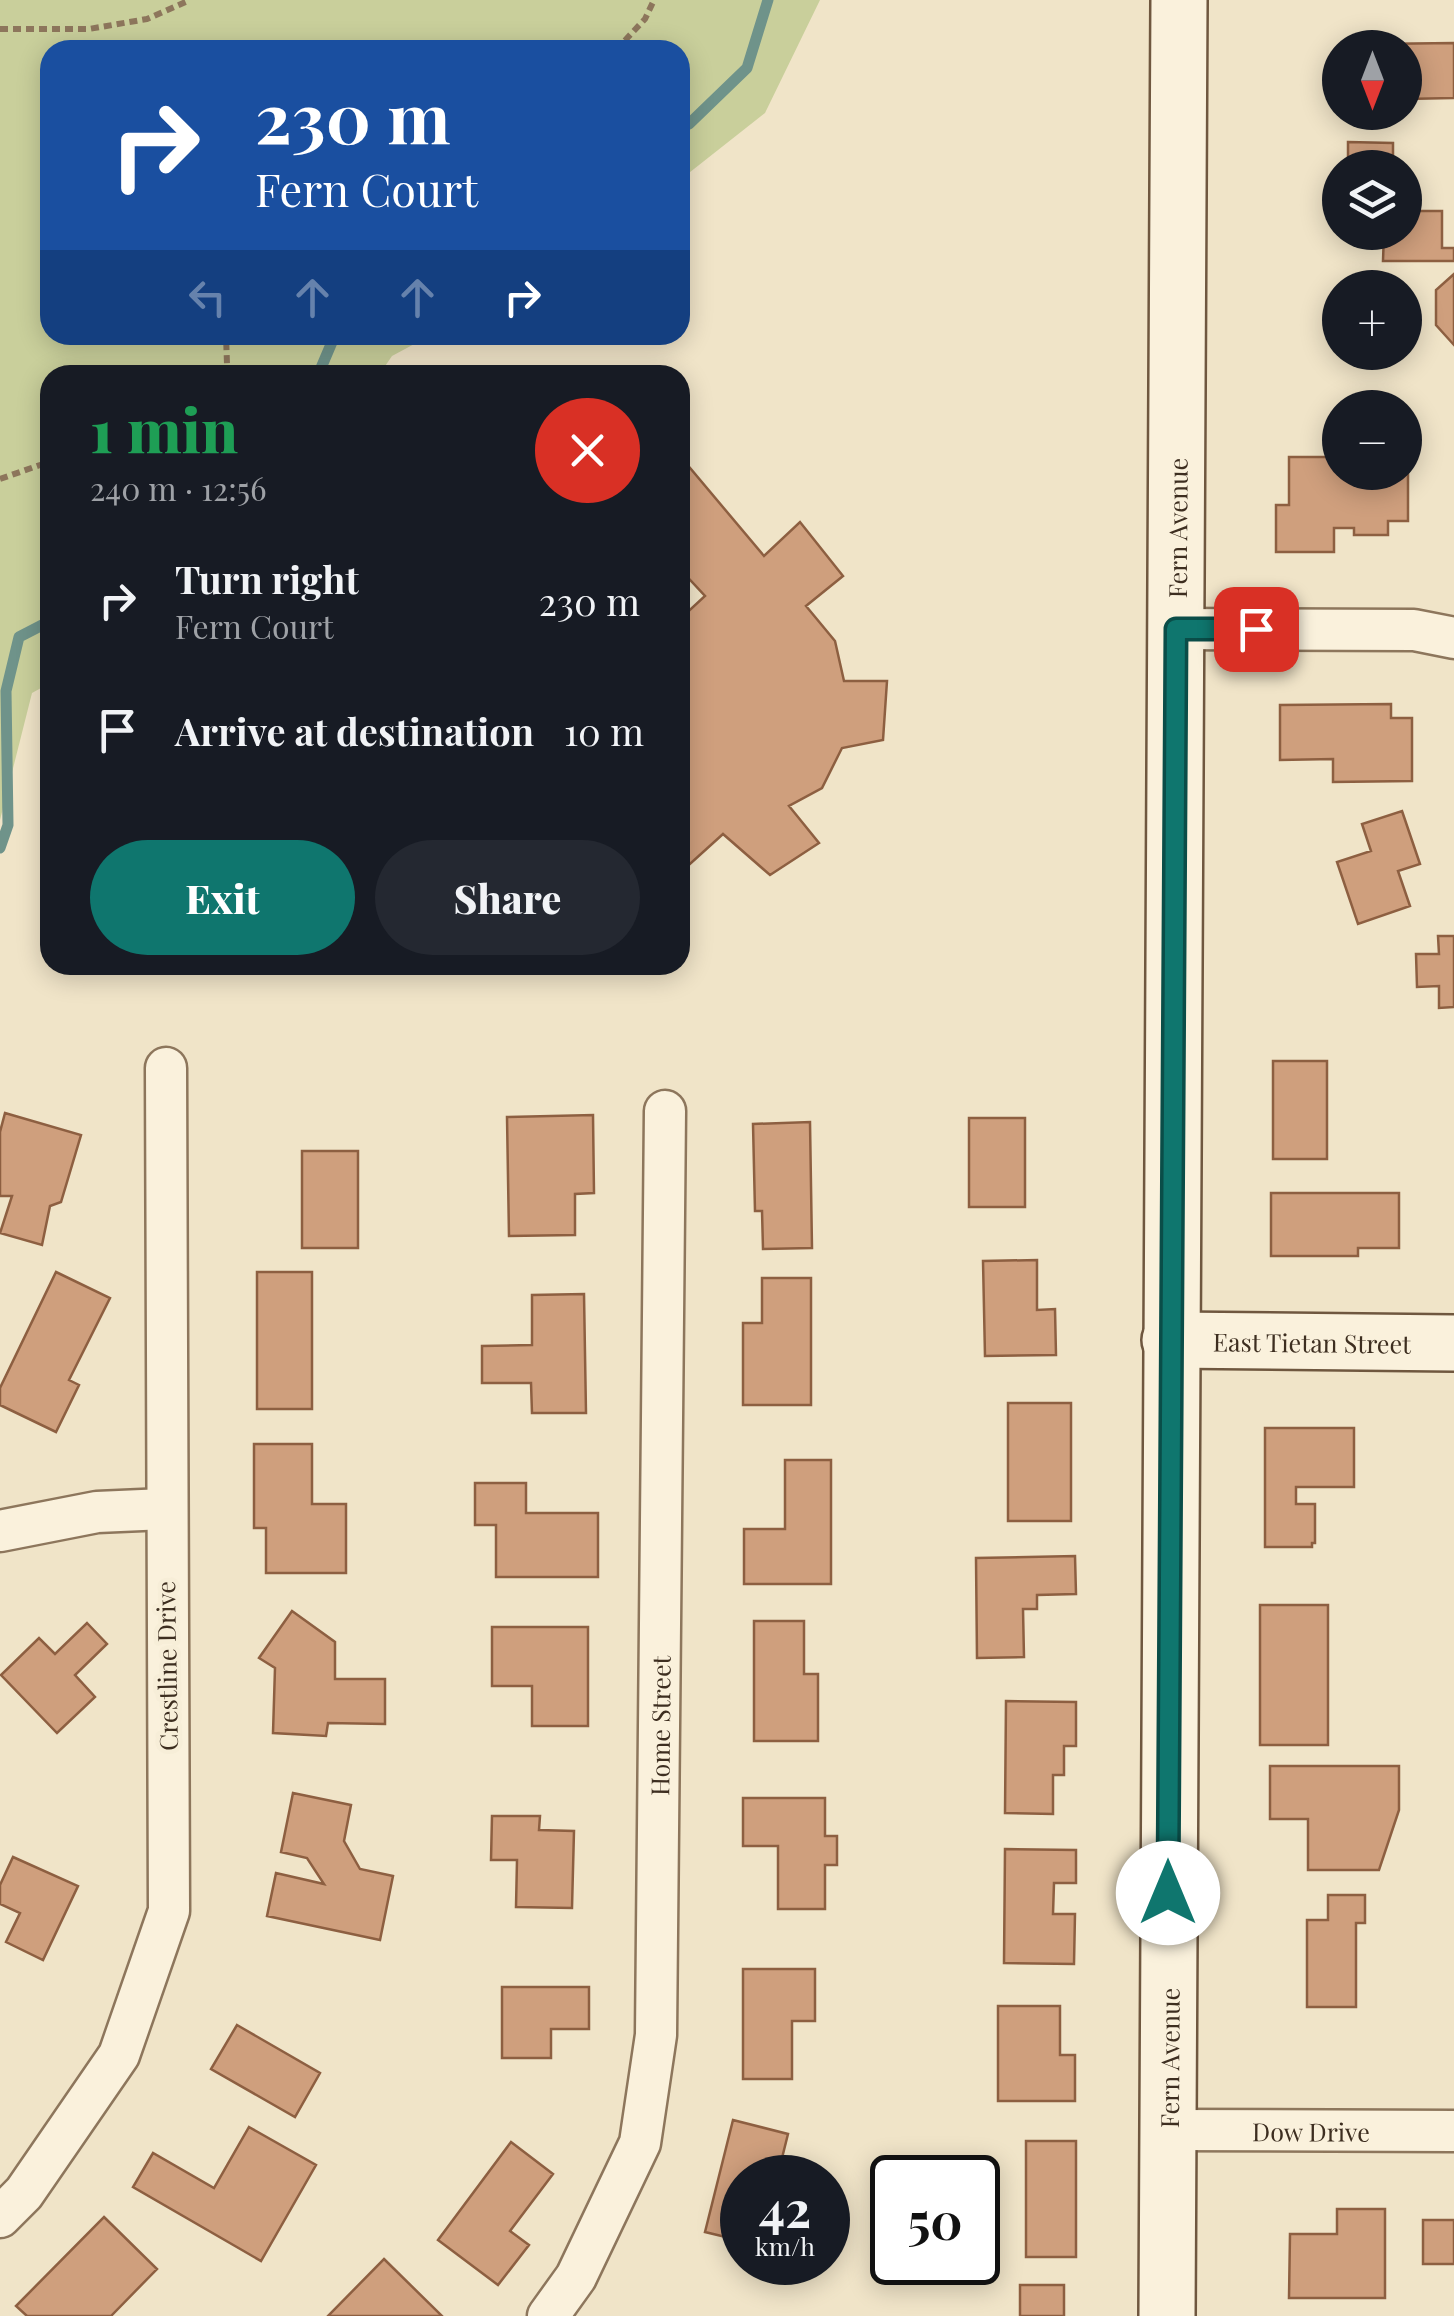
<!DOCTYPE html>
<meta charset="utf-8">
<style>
body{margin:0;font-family:"Playfair Display",serif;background:#242831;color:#f1f3f6;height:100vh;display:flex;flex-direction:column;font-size:38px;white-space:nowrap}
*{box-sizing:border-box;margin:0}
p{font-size:32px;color:#9ea1a6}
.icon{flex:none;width:55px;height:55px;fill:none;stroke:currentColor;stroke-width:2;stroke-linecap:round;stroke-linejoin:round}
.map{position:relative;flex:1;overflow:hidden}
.drawer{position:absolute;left:40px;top:365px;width:650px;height:610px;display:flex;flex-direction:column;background:#171b24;border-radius:30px;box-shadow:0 5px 25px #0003}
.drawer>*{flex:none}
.guide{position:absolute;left:40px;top:40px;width:650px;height:305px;border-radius:30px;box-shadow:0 5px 25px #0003;background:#1a4fa0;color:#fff;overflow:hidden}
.needle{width:65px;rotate:180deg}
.controls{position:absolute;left:1322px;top:30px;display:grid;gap:20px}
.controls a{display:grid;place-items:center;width:100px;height:100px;border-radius:50%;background:#171b24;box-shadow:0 5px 25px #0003;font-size:50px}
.speed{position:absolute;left:720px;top:2155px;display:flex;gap:20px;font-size:50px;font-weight:700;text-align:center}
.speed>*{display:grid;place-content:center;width:130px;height:130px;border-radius:50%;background:#171b24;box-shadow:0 5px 25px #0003;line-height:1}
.speed small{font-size:25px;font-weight:400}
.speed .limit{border:5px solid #111;border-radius:15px;background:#fff;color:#111}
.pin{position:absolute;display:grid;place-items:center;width:85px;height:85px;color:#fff;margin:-42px;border-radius:20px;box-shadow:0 5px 15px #0006}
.me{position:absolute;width:110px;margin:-55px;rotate:0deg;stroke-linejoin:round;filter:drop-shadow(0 0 8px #0008)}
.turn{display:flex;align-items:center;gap:35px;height:210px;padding:0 50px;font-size:45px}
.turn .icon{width:130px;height:130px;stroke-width:2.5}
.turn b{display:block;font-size:70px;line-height:85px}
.lanes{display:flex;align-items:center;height:95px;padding:0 50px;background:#0003;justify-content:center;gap:50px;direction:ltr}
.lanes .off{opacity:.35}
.round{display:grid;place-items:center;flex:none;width:105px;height:105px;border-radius:52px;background:#242831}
.head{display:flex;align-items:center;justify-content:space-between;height:170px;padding:0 50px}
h1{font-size:60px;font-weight:800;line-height:75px;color:#1e9e55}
.action{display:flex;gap:20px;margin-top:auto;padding:20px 50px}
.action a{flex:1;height:115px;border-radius:60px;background:#0f766e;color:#fff;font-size:40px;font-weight:800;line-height:115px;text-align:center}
.action a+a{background:#242831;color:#f1f3f6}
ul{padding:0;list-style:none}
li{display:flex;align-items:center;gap:30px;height:130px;padding:0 50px}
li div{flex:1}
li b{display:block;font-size:38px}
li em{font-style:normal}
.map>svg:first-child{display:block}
</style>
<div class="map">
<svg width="1454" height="2316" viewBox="0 0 1454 2316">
<rect width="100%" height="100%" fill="#f0e4c8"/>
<path fill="#c9cf9b" d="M0,0H820L765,113L680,180V50H50V335H431L392,356L379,375H50V683L32,693L0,820Z"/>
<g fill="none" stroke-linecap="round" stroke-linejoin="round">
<path stroke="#6f938a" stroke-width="11" d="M680,128L689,124L747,68L768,0
M318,375L335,335
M0,848L8,825L6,691L19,637L50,621"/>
</g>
<path fill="#cf9f7d" stroke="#8d5f41" stroke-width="2.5" d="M1454,43V98L1405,99V48H1374V44Z
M1348,142L1393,143V168H1348Z
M1405,211H1442V248H1454V261H1383L1384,232H1405Z
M1454,274V345L1436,325V290Z
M680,456L764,556L800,522L843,576L806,606L835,641L844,681H887L883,740L842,748L822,788L789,806L819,843L770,875L723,834L680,873V619L705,596L680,569Z
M1289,457H1340V472H1405L1408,468V521H1388V535H1354V528H1334V552H1276V505H1289Z
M1391,704V718H1412V781L1333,782V759L1280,760V705Z
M1402,811L1420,864L1398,871L1410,906L1358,924L1337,862L1371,851L1362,824Z
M1438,936H1454V1007L1439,1008V986L1417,987L1416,954H1439Z
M1273,1061H1327V1159H1273Z
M5,1113L81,1135L61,1202L50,1206L42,1245L0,1233L12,1196H0V1132Z
M593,1115L594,1193L575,1194V1235L509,1236L507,1117Z
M969,1118H1025V1207H969Z
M810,1122L812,1248L763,1249L762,1211H755L753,1124Z
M302,1151H358V1248H302Z
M1271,1193H1399V1248H1358V1256H1271Z
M1037,1260V1310L1055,1309L1056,1355L985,1356L983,1261Z
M56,1272L110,1298L69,1380L79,1385L56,1432L0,1405V1388Z
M257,1272H312V1409H257Z
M762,1278H811V1405H743V1323H762Z
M584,1294L586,1413H532L531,1383H482V1346L532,1345V1295Z
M1008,1403H1071V1521H1008Z
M1265,1428H1354V1487H1296V1504H1315V1543H1312V1547H1265Z
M254,1444H312V1504H346V1573H266V1528H254Z
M785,1460H831V1584H744V1529H785Z
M475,1483H526V1513H598V1577H496V1525H475Z
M1075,1556L1076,1594L1037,1595V1609H1023L1024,1657L977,1658L976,1558Z
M1260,1605H1328V1745H1260Z
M292,1611L335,1642V1679H385V1724L328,1723L326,1736L273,1733L275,1668L259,1658Z
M754,1621H804V1674H818V1741H754Z
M87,1623L107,1644L75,1675L95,1697L57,1733L1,1675L39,1638L55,1654Z
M492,1627H588V1726H532V1686H492Z
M1006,1701L1076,1702V1746H1064V1775H1053V1814L1005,1813Z
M1270,1766H1399V1810L1379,1870H1308V1819H1270Z
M293,1793L351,1805L344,1841L360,1869L393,1876L380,1940L267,1916L276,1873L324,1884L307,1858L281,1852Z
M743,1798H825V1836H837V1865H825V1909H778V1846H743Z
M492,1816H540L539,1830L574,1831L572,1908L516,1907L517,1860H491Z
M1005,1849L1076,1850V1883H1054L1053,1914H1075L1074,1964L1004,1963Z
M13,1857L78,1886L43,1960L6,1942L20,1913L0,1904V1885Z
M1328,1895H1365V1923H1356V2007H1307V1920H1328Z
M743,1969H815V2021H792V2079H743Z
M502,1987H589V2029H551V2058H502Z
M998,2006H1060V2055H1075V2101H998Z
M237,2025L320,2073L295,2117L211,2069Z
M733,2120L788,2134L777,2178H742V2241L705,2232Z
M249,2127L316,2165L261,2261L133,2187L153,2153L214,2188Z
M1026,2141H1076V2257H1026Z
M511,2142L553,2174L510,2231L529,2245L498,2285L438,2240Z
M1337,2209H1385V2298H1289L1290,2234H1337Z
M104,2217L157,2269L111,2316H27L16,2306Z
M1423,2220H1454V2264H1423Z
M384,2259L442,2316H328Z
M1020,2285H1064V2316H1020Z"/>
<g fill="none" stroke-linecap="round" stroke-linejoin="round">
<defs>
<g id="street">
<path d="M1176,629L1414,630L1454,638"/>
<path d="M0,1531L97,1512L165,1509"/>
<path id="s1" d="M1166,2130L1454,2131"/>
<path d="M0,2217L24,2193L119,2055L169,1911L166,1068"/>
<path id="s2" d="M548,2316L576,2277L640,2143L656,2035L665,1111"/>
</g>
<g id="secondary">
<path id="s3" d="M1170,1340L1454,1343"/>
<path id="s4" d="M1167,2316L1179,0"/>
</g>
</defs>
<use href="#street" stroke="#8d765c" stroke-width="45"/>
<use href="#secondary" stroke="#6f573f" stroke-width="60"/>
<path stroke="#8d765c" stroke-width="6" stroke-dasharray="8 5" stroke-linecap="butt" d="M0,29H89L147,19L190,0
M616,50L645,19L654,0
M222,375L227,364L226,335
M0,479L40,465H50"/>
<use href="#street" stroke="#faf1dc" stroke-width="40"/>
<use href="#secondary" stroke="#faf1dc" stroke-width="55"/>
</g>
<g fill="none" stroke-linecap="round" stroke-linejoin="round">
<defs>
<path id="route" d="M1168,1893L1176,629H1256"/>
</defs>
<use href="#route" stroke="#0a4d48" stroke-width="25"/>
<use href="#route" stroke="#0f766e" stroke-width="18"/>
</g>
<g text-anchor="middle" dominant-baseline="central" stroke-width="9" stroke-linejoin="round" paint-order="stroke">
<g font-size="25" fill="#3d2e20" stroke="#f7eed8">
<text stroke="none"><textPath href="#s4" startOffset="1788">Fern Avenue</textPath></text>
<text stroke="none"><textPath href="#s3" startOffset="142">East Tietan Street</textPath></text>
<text transform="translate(166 1666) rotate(-91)">Crestline Drive</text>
<text stroke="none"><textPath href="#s2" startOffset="615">Home Street</textPath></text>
<text stroke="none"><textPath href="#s4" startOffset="258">Fern Avenue</textPath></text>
<text stroke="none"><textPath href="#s1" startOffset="145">Dow Drive</textPath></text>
</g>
</g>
</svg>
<div class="controls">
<a><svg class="needle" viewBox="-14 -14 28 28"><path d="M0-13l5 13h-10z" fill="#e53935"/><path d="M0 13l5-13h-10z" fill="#9ea1a6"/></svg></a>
<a><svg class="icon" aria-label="layers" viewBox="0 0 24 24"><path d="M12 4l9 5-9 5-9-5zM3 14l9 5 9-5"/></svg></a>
<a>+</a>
<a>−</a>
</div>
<div class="speed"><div>42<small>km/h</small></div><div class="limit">50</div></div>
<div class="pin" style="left:1256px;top:629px;background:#d93025"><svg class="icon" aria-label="arrive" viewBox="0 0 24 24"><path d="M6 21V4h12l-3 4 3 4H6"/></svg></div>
<svg class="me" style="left:1168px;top:1893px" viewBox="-20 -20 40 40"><circle r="19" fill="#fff"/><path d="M0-13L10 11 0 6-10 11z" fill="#0f766e"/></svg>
<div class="guide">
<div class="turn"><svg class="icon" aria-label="right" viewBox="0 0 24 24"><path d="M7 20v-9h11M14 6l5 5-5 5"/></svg><div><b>230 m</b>Fern Court</div></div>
<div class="lanes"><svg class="icon off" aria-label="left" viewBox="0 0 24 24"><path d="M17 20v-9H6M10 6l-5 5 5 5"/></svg><svg class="icon off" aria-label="ahead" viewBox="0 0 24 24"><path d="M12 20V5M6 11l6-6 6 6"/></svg><svg class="icon off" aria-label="ahead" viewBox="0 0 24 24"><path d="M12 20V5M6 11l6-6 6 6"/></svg><svg class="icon" aria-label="right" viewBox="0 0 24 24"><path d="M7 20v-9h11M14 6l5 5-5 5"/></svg></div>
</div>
<section class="drawer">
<div class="head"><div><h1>1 min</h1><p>240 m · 12:56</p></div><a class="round" style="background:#d93025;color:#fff"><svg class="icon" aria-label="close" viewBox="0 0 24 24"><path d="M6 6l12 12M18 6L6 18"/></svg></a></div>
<ul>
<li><svg class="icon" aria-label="right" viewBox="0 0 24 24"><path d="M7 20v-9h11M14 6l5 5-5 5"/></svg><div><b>Turn right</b><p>Fern Court</p></div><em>230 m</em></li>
<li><svg class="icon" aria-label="arrive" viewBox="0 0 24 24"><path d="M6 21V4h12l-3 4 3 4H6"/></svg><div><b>Arrive at destination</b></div><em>10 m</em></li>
</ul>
<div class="action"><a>Exit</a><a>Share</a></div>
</section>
</div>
